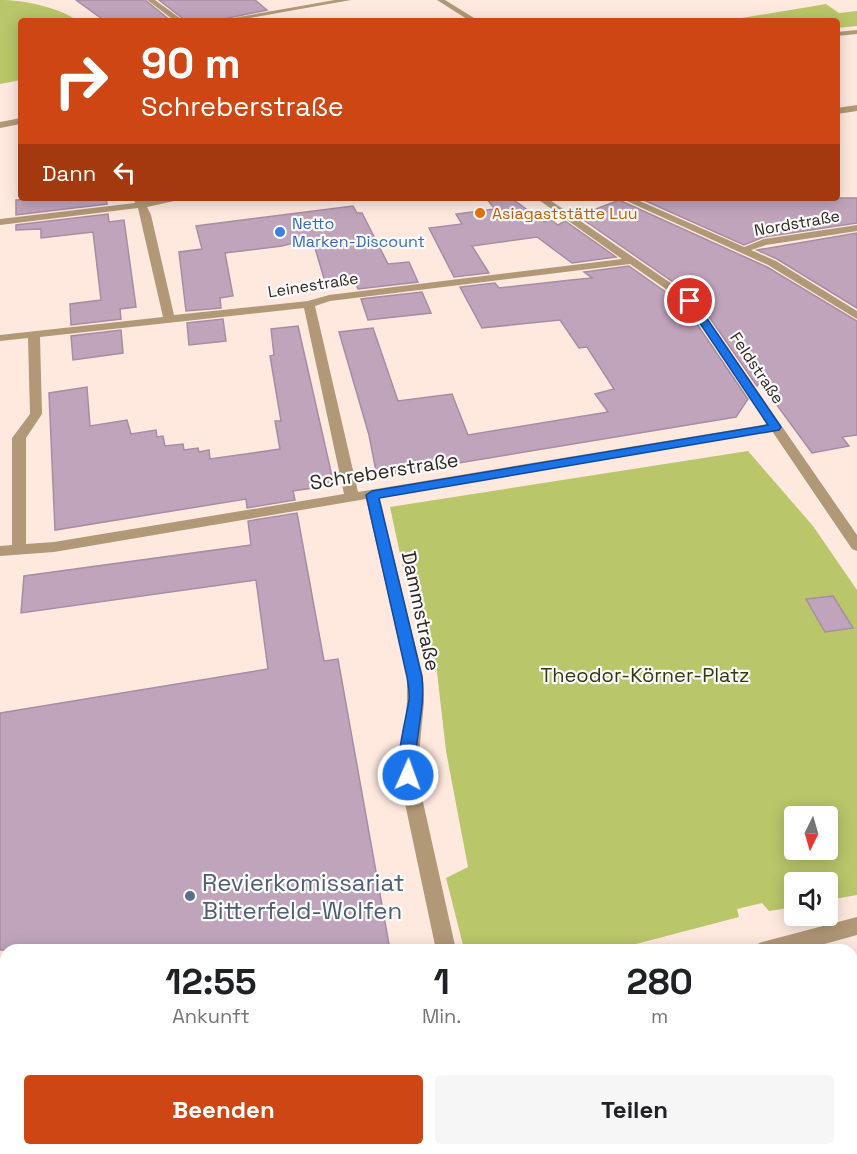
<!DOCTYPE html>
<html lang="de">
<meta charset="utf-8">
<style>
body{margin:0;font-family:"Space Grotesk",sans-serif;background:#f6f6f6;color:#202124;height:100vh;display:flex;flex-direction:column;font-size:22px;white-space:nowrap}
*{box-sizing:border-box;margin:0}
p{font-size:20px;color:#757577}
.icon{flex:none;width:33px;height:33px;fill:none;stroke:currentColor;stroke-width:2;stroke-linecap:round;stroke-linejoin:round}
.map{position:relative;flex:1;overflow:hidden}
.side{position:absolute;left:0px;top:944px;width:858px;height:212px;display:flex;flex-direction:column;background:#fff;border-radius:18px 18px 0 0;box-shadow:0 3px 15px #0003}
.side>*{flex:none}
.banner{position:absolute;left:18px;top:18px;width:822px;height:183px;border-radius:6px;box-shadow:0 3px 15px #0003;background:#cd4613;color:#fff;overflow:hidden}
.needle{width:39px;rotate:185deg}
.buttons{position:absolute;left:784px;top:806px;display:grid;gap:12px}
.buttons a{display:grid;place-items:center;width:54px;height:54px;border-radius:6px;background:#fff;box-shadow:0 3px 15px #0003;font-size:30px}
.pin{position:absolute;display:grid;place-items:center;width:51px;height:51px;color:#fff;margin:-26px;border:3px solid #fff;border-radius:50%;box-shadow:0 2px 6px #0007}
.me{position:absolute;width:66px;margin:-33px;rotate:2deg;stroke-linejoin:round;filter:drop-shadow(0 0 4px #0008)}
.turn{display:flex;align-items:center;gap:21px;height:126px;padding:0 24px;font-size:27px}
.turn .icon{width:78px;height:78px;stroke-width:2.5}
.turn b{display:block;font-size:42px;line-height:51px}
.then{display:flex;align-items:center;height:57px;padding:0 24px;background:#0003;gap:12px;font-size:22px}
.eta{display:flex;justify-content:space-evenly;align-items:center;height:102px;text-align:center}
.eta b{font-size:36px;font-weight:800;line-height:42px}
.primary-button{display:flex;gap:12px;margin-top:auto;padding:12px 24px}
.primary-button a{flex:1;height:69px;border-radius:6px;background:#cd4613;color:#fff;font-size:24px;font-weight:800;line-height:69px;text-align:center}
.primary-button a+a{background:#f6f6f6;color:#202124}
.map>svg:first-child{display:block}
</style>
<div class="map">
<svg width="857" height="1154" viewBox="0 0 857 1154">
<rect width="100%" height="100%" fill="#ffe9df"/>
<path fill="#b9c669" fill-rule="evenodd" d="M0,0C24,0 58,7 78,21H21V80L0,84Z
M826,4L839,13L857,11V26L837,28V21H741L736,19Z
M748,451L813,526L857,590V895L828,900V882H795V907L769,911L762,903L737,909L739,917L617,949H464L446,878L468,867L446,751L437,672L418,588L406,582L390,507ZM795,816H828V849H795Z"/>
<path fill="#c0a4bc" stroke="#a88ca4" stroke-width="1.5" d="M76,0H145L171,21H105Z
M159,0H255L267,10L214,21H186Z
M34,198H106L107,204L16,215V200Z
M486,198H511L544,222L551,220L558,225L565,221L616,257L572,263L537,237L472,246L489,273L454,277L429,228L462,224L456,214L495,209Z
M639,198H857V223L764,237L744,245Z
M619,200L767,267L857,321V435L842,437L849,446L812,453L760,382L757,386L696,298L578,216Z
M353,206L357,213H362L388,264L409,262L418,282L358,289L355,282L326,285L312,238L282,246L225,253L233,296L220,298L221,308L186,311L179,252L202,249L196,226Z
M108,214L109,222L124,220L136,307L120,309L121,319L71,325L70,304L101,300L93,232L41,238V229L16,230V225Z
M857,233V308L777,259L757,250Z
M629,266L684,305L748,399L736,417L386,475L376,471L369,435L339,332L373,328L398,401L452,394L468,435L608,412L595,394L614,389L587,347L579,348L560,320L482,328L460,287L495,283L499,288L571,280L592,278L584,272Z
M422,292L431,313L368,320L361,299Z
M223,319L226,341L189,345L187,323Z
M298,326L334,485L293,491L295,500L247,508L246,499L55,530L49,393L87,387L90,426L127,420L131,434L156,430L157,437L163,436L165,446L183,444L184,450L198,448L199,452L209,450L210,459L280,449L275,421H281L270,356L274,355L271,329Z
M121,330L123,353L73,360L71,336Z
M297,513L324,661L338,659L390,950H0V713L268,669L256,580L21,613L24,576L251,545L248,521Z
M833,596L853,628L825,632L806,599Z"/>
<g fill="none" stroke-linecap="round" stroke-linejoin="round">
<path fill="#b19877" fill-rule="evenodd" d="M335,0H351L233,21H216Z
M437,0H445L479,21H470Z
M708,18L711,21H699L700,19Z
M857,30V34L837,36V32Z
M857,105V111L837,114V108Z
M21,118V124L0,128V122Z
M133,198H143L144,201L188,198L147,207L151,215L174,315L308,301L329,295L622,259L536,198H547L694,299L857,535V551L852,549L772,431L379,497L423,677L424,702L417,775L456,950H436L399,775L407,702V677L366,499L54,552L0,556V546L12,545V438L30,414L28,338L0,341V335L163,317L138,208L0,225V219L135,203ZM630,264L686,303L768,424L358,492L315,306L330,301ZM304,308L344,494L54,542L26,544V438L42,414L40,337Z
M857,225V231L766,245L742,253L737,250L764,239Z
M857,917V935L803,950H756L759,943L766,941Z
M6,1139V1149H24L21,1154H0V1140Z
M690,1149H714L716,1154H692Z"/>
<path fill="#b19877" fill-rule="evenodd" d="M147,0H155L184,21H175Z
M620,198H633L776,261L857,311V319L768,265Z"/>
</g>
<path fill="#1a73e8" stroke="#114b97" stroke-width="1.5" d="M686,298H693L781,427L779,430L379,498L422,677C425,703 418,726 416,752C416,761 419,771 414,779L408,781L403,779C393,761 406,721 409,700C410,693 408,684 407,677L366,495L372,491L768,425L685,301Z"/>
<circle fill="#e8710a" stroke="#fbfbfb" stroke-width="2" cx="480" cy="213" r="6"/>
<circle fill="#3f7fe0" stroke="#fbfbfb" stroke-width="2" cx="280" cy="232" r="6"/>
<circle fill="#5c6f8a" stroke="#fbfbfb" stroke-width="2" cx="190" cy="896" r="6"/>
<g text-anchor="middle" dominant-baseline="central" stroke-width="4.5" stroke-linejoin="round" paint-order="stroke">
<g font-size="16" fill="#c56008" stroke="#fbfbfb" text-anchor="start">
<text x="492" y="213">Asiagaststätte Luu</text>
</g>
<g font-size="16" fill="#366cbe" stroke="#fbfbfb" text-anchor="start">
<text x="292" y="223">Netto<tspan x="292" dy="18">Marken-Discount</tspan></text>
</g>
<g font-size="16" fill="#332620" stroke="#fbfbfb">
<text transform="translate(797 223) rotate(-10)">Nordstraße</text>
<text transform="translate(313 285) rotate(-9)">Leinestraße</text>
<text transform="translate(757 368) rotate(56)">Feldstraße</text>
</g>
<g font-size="20" fill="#332620" stroke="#fbfbfb">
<text transform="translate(384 471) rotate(-9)">Schreberstraße</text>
<text transform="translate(421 611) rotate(78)">Dammstraße</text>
</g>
<g font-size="20" fill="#343910" stroke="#fbfbfb">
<text x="645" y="675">Theodor-Körner-Platz</text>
</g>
<g font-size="24" fill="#4e5e75" stroke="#fbfbfb" text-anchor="start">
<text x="202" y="882">Revierkomissariat<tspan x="202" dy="28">Bitterfeld-Wolfen</tspan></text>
</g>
</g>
</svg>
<div class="buttons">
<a><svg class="needle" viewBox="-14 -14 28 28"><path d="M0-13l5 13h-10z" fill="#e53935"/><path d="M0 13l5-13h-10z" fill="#757577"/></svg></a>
<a><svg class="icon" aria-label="sound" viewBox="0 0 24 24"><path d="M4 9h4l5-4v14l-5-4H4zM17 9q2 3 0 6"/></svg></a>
</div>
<div class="pin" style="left:690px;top:301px;background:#d93025"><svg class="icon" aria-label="arrive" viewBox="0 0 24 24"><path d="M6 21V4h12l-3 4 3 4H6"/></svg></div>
<svg class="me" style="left:408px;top:775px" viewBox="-20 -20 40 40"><circle r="17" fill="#1a73e8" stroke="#fff" stroke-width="3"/><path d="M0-11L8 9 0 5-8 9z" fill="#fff"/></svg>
<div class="banner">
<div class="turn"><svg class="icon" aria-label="right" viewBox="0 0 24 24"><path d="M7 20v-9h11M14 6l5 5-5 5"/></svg><div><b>90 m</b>Schreberstraße</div></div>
<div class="then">Dann<svg class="icon" aria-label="left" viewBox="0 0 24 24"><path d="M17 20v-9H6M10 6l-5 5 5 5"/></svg></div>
</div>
<section class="side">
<div class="eta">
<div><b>12:55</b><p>Ankunft</p></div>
<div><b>1</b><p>Min.</p></div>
<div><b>280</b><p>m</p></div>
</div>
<div class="primary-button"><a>Beenden</a><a>Teilen</a></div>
</section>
</div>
